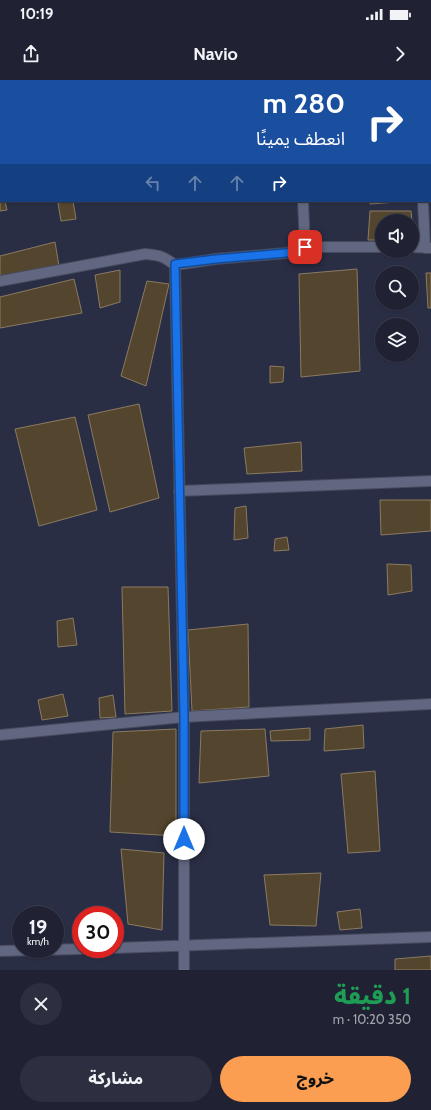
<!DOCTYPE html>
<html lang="ar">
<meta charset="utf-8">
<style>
body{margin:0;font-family:Cabin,"Noto Sans Arabic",sans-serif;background:#2d2f40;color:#f1f3f6;direction:rtl;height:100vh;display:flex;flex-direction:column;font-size:15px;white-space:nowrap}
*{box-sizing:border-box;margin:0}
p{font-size:13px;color:#a2a4ac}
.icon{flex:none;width:22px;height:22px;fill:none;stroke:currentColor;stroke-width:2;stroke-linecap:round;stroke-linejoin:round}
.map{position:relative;height:890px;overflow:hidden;direction:ltr}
.panel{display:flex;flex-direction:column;background:#202234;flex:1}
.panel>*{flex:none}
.hud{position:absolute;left:0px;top:0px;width:431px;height:122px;box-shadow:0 1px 3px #0004,0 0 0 1px #3d3f4f;direction:rtl;background:#1a4fa0;color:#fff;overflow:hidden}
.tools{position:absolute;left:375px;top:134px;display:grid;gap:8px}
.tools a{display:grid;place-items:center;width:44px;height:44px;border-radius:50%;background:#202234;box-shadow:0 1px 3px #0004,0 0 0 1px #3d3f4f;font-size:20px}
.speed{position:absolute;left:12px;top:826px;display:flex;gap:8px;font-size:20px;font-weight:700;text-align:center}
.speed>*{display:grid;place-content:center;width:52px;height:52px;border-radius:50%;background:#202234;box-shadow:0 1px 3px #0004,0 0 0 1px #3d3f4f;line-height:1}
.speed small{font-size:10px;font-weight:400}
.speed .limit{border:6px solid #d22;background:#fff;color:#111}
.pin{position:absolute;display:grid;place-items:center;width:34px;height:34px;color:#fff;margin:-17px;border-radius:8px;box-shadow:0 2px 6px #0006}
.me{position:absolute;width:44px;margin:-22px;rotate:0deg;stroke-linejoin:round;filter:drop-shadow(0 0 3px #0008)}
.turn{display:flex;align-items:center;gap:14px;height:84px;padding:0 20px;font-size:18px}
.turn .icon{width:52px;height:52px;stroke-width:2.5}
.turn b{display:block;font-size:28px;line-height:34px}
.lanes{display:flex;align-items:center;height:38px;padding:0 20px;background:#0003;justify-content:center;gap:20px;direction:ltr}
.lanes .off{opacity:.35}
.round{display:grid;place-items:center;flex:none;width:42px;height:42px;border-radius:21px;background:#2d2f40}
.overview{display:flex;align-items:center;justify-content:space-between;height:68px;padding:0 20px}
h1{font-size:24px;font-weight:800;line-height:30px;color:#1e9e55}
.button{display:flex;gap:8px;margin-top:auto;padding:8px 20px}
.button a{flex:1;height:46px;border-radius:24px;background:#fb9e51;color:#111;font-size:16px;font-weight:800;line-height:46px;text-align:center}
.button a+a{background:#2d2f40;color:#f1f3f6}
.status{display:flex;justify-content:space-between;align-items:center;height:28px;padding:0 20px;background:#202234;direction:ltr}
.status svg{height:11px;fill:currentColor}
header{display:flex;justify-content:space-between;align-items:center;height:52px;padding:0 20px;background:#202234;font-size:18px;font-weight:800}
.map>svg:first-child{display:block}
</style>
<div class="status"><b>10:19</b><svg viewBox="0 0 49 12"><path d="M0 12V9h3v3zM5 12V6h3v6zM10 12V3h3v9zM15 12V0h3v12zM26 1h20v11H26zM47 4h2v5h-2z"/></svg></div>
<header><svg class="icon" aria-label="forward" viewBox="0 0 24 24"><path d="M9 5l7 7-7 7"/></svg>Navio<svg class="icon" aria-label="share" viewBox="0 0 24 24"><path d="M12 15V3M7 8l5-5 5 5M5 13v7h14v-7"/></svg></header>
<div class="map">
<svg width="431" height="890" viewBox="0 0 431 890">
<rect width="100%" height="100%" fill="#2a2e45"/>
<path fill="#54462e" stroke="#8a7a61" d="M114,0H154V1H114Z
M317,0H356V1H317Z
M0,96L1,121H5L7,130L0,131Z
M73,121L76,139L61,141L58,123Z
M370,121H411L370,124Z
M370,131H411L412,141H382V160H368Z
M55,162L59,186L0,196V176Z
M357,189L360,291L301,297L299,194Z
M120,190V222L100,228L95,195Z
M426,193H431V228H428Z
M74,199L82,233L0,248V217Z
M147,201L169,204L146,306L121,296Z
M270,286L284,287L283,302L270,303Z
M139,324L159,418L110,432L88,335Z
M75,337L97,430L39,446L15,349Z
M301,362L302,391L247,394L244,368Z
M380,420H431V451L381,455Z
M246,426L248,458L234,460L235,428Z
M287,457L289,470L274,471L275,459Z
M387,484L411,485L412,511L388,515Z
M122,507H168L172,631L125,634Z
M73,538L77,565L58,567L57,541Z
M248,544L249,627L192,631L188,550Z
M63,614L68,636L42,640L38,620Z
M113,615L116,637L100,638L99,618Z
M363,645L364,668L324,671L325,649Z
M310,648V660L271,661L270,651Z
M176,649V756L110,752L113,652Z
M265,649L269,696L199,703L201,651Z
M375,691L380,771L348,773L341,694Z
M121,769L164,773L162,850L128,844Z
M321,793L316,846L270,845L264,795Z
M360,829L362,848L340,850L337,832Z
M431,876V890H395V879Z"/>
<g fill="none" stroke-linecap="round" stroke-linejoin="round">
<defs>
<path id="minor" d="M296,0V1
M418,0V1
M303,121L305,167
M423,121L425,168
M412,167L431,168
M175,185L184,637V890
M0,201L145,174C159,175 163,176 175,185L216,179L286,173L305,167H382
M179,411L431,401
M0,655L184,637L431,624
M115,868L431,857
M0,871L81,869"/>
</defs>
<use href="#minor" stroke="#474a5d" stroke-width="12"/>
<use href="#minor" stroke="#626781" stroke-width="10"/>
</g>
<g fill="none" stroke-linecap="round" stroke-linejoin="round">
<defs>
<path id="route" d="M184,759V637L175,184L216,179L286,173L305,167"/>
</defs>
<use href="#route" stroke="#114b97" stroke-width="10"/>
<use href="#route" stroke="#1a73e8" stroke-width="7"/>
</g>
</svg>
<div class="tools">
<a><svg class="icon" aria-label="sound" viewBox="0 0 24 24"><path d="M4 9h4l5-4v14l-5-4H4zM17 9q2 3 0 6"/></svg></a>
<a><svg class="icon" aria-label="search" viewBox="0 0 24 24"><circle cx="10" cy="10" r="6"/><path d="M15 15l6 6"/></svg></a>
<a><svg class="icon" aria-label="layers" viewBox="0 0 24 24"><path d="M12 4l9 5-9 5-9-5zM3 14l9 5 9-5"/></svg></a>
</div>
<div class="speed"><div>19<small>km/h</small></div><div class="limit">30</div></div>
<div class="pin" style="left:305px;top:167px;background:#d93025"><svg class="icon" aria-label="arrive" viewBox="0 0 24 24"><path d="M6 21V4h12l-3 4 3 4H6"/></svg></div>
<svg class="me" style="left:184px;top:759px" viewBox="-20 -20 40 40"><circle r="19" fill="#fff"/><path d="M0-13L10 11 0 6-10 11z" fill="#1a73e8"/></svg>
<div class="hud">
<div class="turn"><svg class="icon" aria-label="right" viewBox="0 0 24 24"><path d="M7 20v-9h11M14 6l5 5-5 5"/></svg><div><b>280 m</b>انعطف يمينًا</div></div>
<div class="lanes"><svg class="icon off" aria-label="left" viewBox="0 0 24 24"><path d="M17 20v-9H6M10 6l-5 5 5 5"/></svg><svg class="icon off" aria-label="ahead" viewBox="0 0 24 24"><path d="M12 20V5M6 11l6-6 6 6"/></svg><svg class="icon off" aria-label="ahead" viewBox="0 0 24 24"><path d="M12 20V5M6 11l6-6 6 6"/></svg><svg class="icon" aria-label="right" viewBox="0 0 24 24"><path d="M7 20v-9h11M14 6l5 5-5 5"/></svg></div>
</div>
</div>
<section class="panel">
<div class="overview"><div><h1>1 دقيقة</h1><p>350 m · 10:20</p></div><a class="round"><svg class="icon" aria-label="close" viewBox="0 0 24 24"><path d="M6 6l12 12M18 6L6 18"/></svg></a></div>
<div class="button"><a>خروج</a><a>مشاركة</a></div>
</section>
